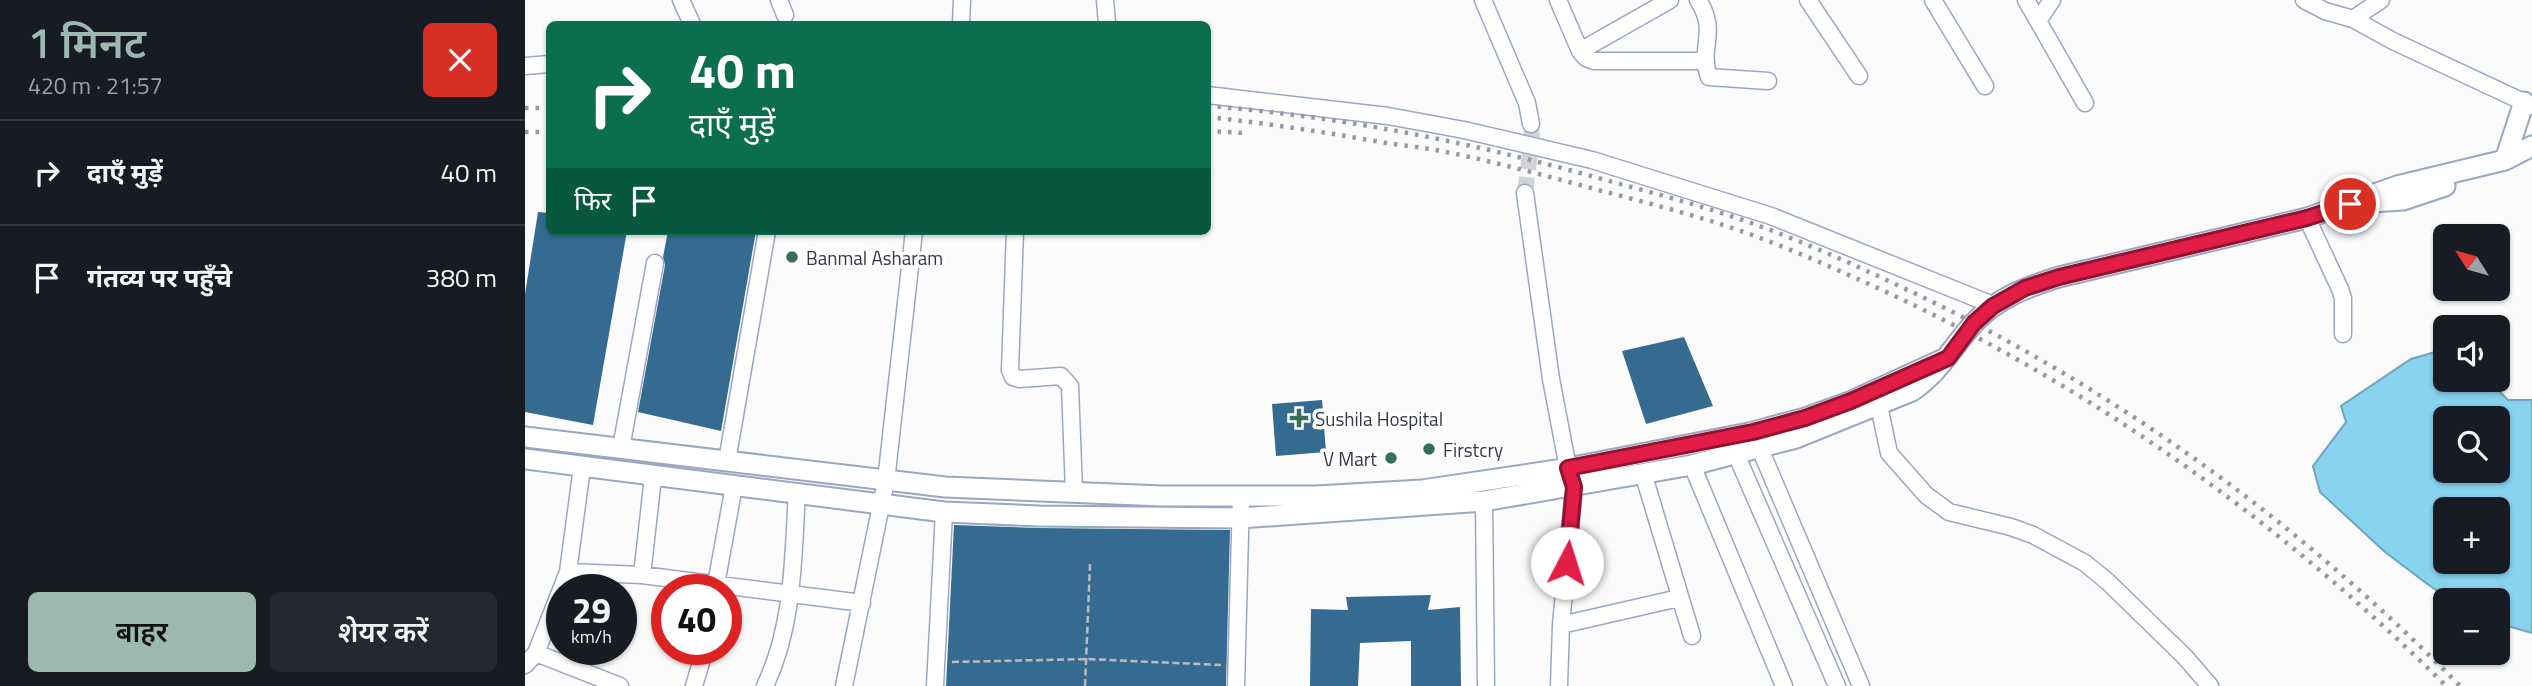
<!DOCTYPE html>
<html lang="hi">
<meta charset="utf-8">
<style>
body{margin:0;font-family:"Titillium Web","Noto Sans Devanagari",sans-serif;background:#242831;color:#f1f3f6;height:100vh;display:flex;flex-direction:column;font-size:26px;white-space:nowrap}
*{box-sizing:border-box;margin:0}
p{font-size:23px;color:#9ea1a6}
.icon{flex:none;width:38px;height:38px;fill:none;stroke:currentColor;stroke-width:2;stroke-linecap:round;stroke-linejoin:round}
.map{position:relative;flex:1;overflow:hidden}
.sheet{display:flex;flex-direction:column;background:#171b24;width:525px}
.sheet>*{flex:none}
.hud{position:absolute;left:21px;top:21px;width:665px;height:214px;border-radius:10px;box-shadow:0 2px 5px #0004;background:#0b6e4f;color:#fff;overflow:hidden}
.needle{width:46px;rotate:307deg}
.controls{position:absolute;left:1908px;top:224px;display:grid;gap:14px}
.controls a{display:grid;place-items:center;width:77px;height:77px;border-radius:10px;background:#171b24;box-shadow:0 2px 5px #0004;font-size:35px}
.speed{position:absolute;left:21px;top:574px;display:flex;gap:14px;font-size:35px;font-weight:700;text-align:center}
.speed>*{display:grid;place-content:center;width:91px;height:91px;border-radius:50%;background:#171b24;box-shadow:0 2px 5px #0004;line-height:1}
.speed small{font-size:18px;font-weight:400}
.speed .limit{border:10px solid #d22;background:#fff;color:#111}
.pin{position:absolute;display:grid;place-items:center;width:60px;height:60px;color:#fff;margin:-30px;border:4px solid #fff;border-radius:50%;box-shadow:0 2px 7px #0007}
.me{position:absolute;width:77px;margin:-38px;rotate:5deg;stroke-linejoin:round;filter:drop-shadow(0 0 5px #0008)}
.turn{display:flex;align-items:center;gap:24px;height:147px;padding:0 28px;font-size:32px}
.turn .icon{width:91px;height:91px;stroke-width:2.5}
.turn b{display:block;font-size:49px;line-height:60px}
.then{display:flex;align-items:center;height:66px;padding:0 28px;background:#0003;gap:14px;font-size:26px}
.round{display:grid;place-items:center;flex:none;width:74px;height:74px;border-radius:10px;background:#242831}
.summary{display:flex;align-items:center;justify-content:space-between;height:119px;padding:0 28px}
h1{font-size:42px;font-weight:600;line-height:52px;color:#9db8af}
.button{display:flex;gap:14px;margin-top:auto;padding:14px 28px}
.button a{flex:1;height:80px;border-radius:10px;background:#9db8af;color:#111;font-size:28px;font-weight:600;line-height:80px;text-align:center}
.button a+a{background:#242831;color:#f1f3f6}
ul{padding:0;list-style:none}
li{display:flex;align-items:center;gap:21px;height:105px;padding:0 28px;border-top:2px solid #363941}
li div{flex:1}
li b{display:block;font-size:26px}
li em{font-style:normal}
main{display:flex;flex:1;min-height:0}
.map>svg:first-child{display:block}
</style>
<main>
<section class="sheet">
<div class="summary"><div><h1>1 मिनट</h1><p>420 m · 21:57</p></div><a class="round" style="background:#d93025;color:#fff"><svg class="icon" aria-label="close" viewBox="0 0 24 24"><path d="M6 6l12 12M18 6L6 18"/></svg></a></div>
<ul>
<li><svg class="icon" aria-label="right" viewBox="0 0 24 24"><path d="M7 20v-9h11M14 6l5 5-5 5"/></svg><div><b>दाएँ मुड़ें</b></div><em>40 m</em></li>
<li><svg class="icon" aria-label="arrive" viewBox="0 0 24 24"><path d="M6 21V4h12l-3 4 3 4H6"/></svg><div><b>गंतव्य पर पहुँचे</b></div><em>380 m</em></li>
</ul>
<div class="button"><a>बाहर</a><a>शेयर करें</a></div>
</section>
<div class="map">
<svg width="2007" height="686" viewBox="0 0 2007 686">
<rect width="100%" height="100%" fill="#fbfbfb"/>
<path fill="#88d3ee" stroke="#6ea5bb" stroke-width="2" fill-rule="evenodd" d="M1920,349V380H1963L1983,400H2007V633L1972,623V600H1925L1901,583L1860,552L1795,492L1788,466L1821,422L1816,406L1886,359ZM1920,418H1972V471H1920ZM1920,509H1972V562H1920Z"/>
<path fill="#356b91" d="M13,212L24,213V231H102L68,425L0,412V294Z
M143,231H231L196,431L113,412L140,265L138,257Z
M1159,337L1188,406L1121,424L1097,351Z
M797,400L801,452L751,456L747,404Z
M429,525L514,528L705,530L701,686H421Z
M906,595L903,610L935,607L936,686H886V641L835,643L833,686H785L786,609L823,610L821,597Z"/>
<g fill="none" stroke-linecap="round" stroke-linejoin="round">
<path stroke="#d3d4d7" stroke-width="16" stroke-dasharray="16 8" stroke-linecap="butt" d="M1000,193L1007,137L1006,124"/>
<defs>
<path id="minor" d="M156,0L167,24
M254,0L260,15
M580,0L582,24
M958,0L1002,103L1006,124
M1033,0L1055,51L1061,58L1069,61H1181
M1173,0C1194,32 1173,48 1184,77L1243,81
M1283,0L1334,76
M1408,0L1460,86
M1501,0L1560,103
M1779,0L1800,11L1828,19L1868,41L2007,106
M1828,19L1856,0
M1513,21L1527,0
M436,24L437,0
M1055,51L1145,0
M0,66L24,64
M682,95L863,116L939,130L1067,160L1246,216L1468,305
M1000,193L1026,379L1043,468L1049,487L1036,625L1034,686
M1782,218L1815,289L1818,298V334
M490,231L485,370L488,377L494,379L536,376L545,386L549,492
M1354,406L1364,453L1401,495L1424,512L1486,527L1508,535L1560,563L1583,582L1660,657L1685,686
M1230,437L1336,686
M96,448L130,263
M1211,454L1312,686
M202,461L242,231
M1167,465L1259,686
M1118,473L1167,636
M959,501L961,686
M43,572L57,467
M117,575L128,477
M190,590L209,486
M1036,625L1154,598
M11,653L95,686
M0,665L11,653L43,572L117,575L337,603
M169,686L180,649
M240,686C269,625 268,558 272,492
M319,686L361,481L389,231
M410,686L419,512
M711,686L716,496"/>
<path id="major" d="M1980,160L1999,102
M1847,202L1878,200L1920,186
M0,437L420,487L638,496H791L897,490L1038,469L1224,433L1280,418L1327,401L1419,359
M0,459L419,512L514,516L715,518L959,501L1167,465L1271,438L1387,391C1414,373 1428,346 1449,323C1472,298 1502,287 1534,277L1782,218L1872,186L1980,160L2007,146"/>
</defs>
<use href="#minor" stroke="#98a8c3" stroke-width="19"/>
<use href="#major" stroke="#98a8c3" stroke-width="23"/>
<path stroke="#babcc0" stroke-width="2.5" stroke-dasharray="7 3.5" stroke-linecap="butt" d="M427,662L562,659L696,665
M560,686L565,564"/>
<use href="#minor" stroke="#fff" stroke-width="16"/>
<use href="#major" stroke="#fff" stroke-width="19"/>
<path stroke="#96999f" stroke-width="4.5" stroke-dasharray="3.5 7" stroke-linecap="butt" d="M682,106C812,116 940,141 1066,176C1120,191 1176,205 1229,224C1282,243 1334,267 1385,291C1592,390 1775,523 1935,686
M0,108H24
M682,117C741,123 798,132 856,142C874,145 893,147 911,150C968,161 1025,177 1081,192C1119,202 1158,212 1195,224C1251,242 1304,266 1357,290C1568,388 1756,522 1921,686
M682,131L720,133
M0,132H24"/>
</g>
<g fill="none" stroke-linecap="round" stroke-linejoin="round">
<defs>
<path id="route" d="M1042,563L1049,487L1043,468L1228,432L1280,418L1326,401L1423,358L1449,323L1468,306L1500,288L1534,277L1782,218L1825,204"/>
</defs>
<use href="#route" stroke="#92132f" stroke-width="18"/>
<use href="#route" stroke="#e11d48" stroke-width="12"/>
</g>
<g fill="#377059" stroke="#fff" stroke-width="2.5">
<circle cx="267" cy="257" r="7"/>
<path d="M770.5 407.5h7v7h7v7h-7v7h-7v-7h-7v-7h7z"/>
<circle cx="904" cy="449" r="7"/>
<circle cx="866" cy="458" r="7"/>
</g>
<g text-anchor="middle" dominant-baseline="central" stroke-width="7" stroke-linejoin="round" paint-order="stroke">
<g font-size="19" fill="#333a45" stroke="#fff" text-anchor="start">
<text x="281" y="257">Banmal Asharam</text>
<text x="790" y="418">Sushila Hospital</text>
<text x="918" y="449">Firstcry</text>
<text x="852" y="458" text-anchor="end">V Mart</text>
</g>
</g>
</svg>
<div class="controls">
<a><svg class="needle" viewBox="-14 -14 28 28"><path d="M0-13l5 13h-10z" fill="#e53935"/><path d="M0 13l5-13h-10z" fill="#9ea1a6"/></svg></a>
<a><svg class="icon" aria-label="sound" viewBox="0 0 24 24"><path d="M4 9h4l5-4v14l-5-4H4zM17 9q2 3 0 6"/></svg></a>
<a><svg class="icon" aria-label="search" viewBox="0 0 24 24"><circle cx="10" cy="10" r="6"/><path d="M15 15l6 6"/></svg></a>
<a>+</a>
<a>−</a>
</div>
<div class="speed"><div>29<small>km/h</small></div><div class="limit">40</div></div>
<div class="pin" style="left:1825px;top:204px;background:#d93025"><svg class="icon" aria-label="arrive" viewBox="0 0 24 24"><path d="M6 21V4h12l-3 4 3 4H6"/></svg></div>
<svg class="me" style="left:1042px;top:563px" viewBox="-20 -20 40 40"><circle r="19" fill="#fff"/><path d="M0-13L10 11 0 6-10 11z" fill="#e11d48"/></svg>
<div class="hud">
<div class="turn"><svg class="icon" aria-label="right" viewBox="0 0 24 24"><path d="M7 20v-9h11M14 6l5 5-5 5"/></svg><div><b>40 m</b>दाएँ मुड़ें</div></div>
<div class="then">फिर<svg class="icon" aria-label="arrive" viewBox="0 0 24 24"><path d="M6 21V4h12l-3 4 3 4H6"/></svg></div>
</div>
</div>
</main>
